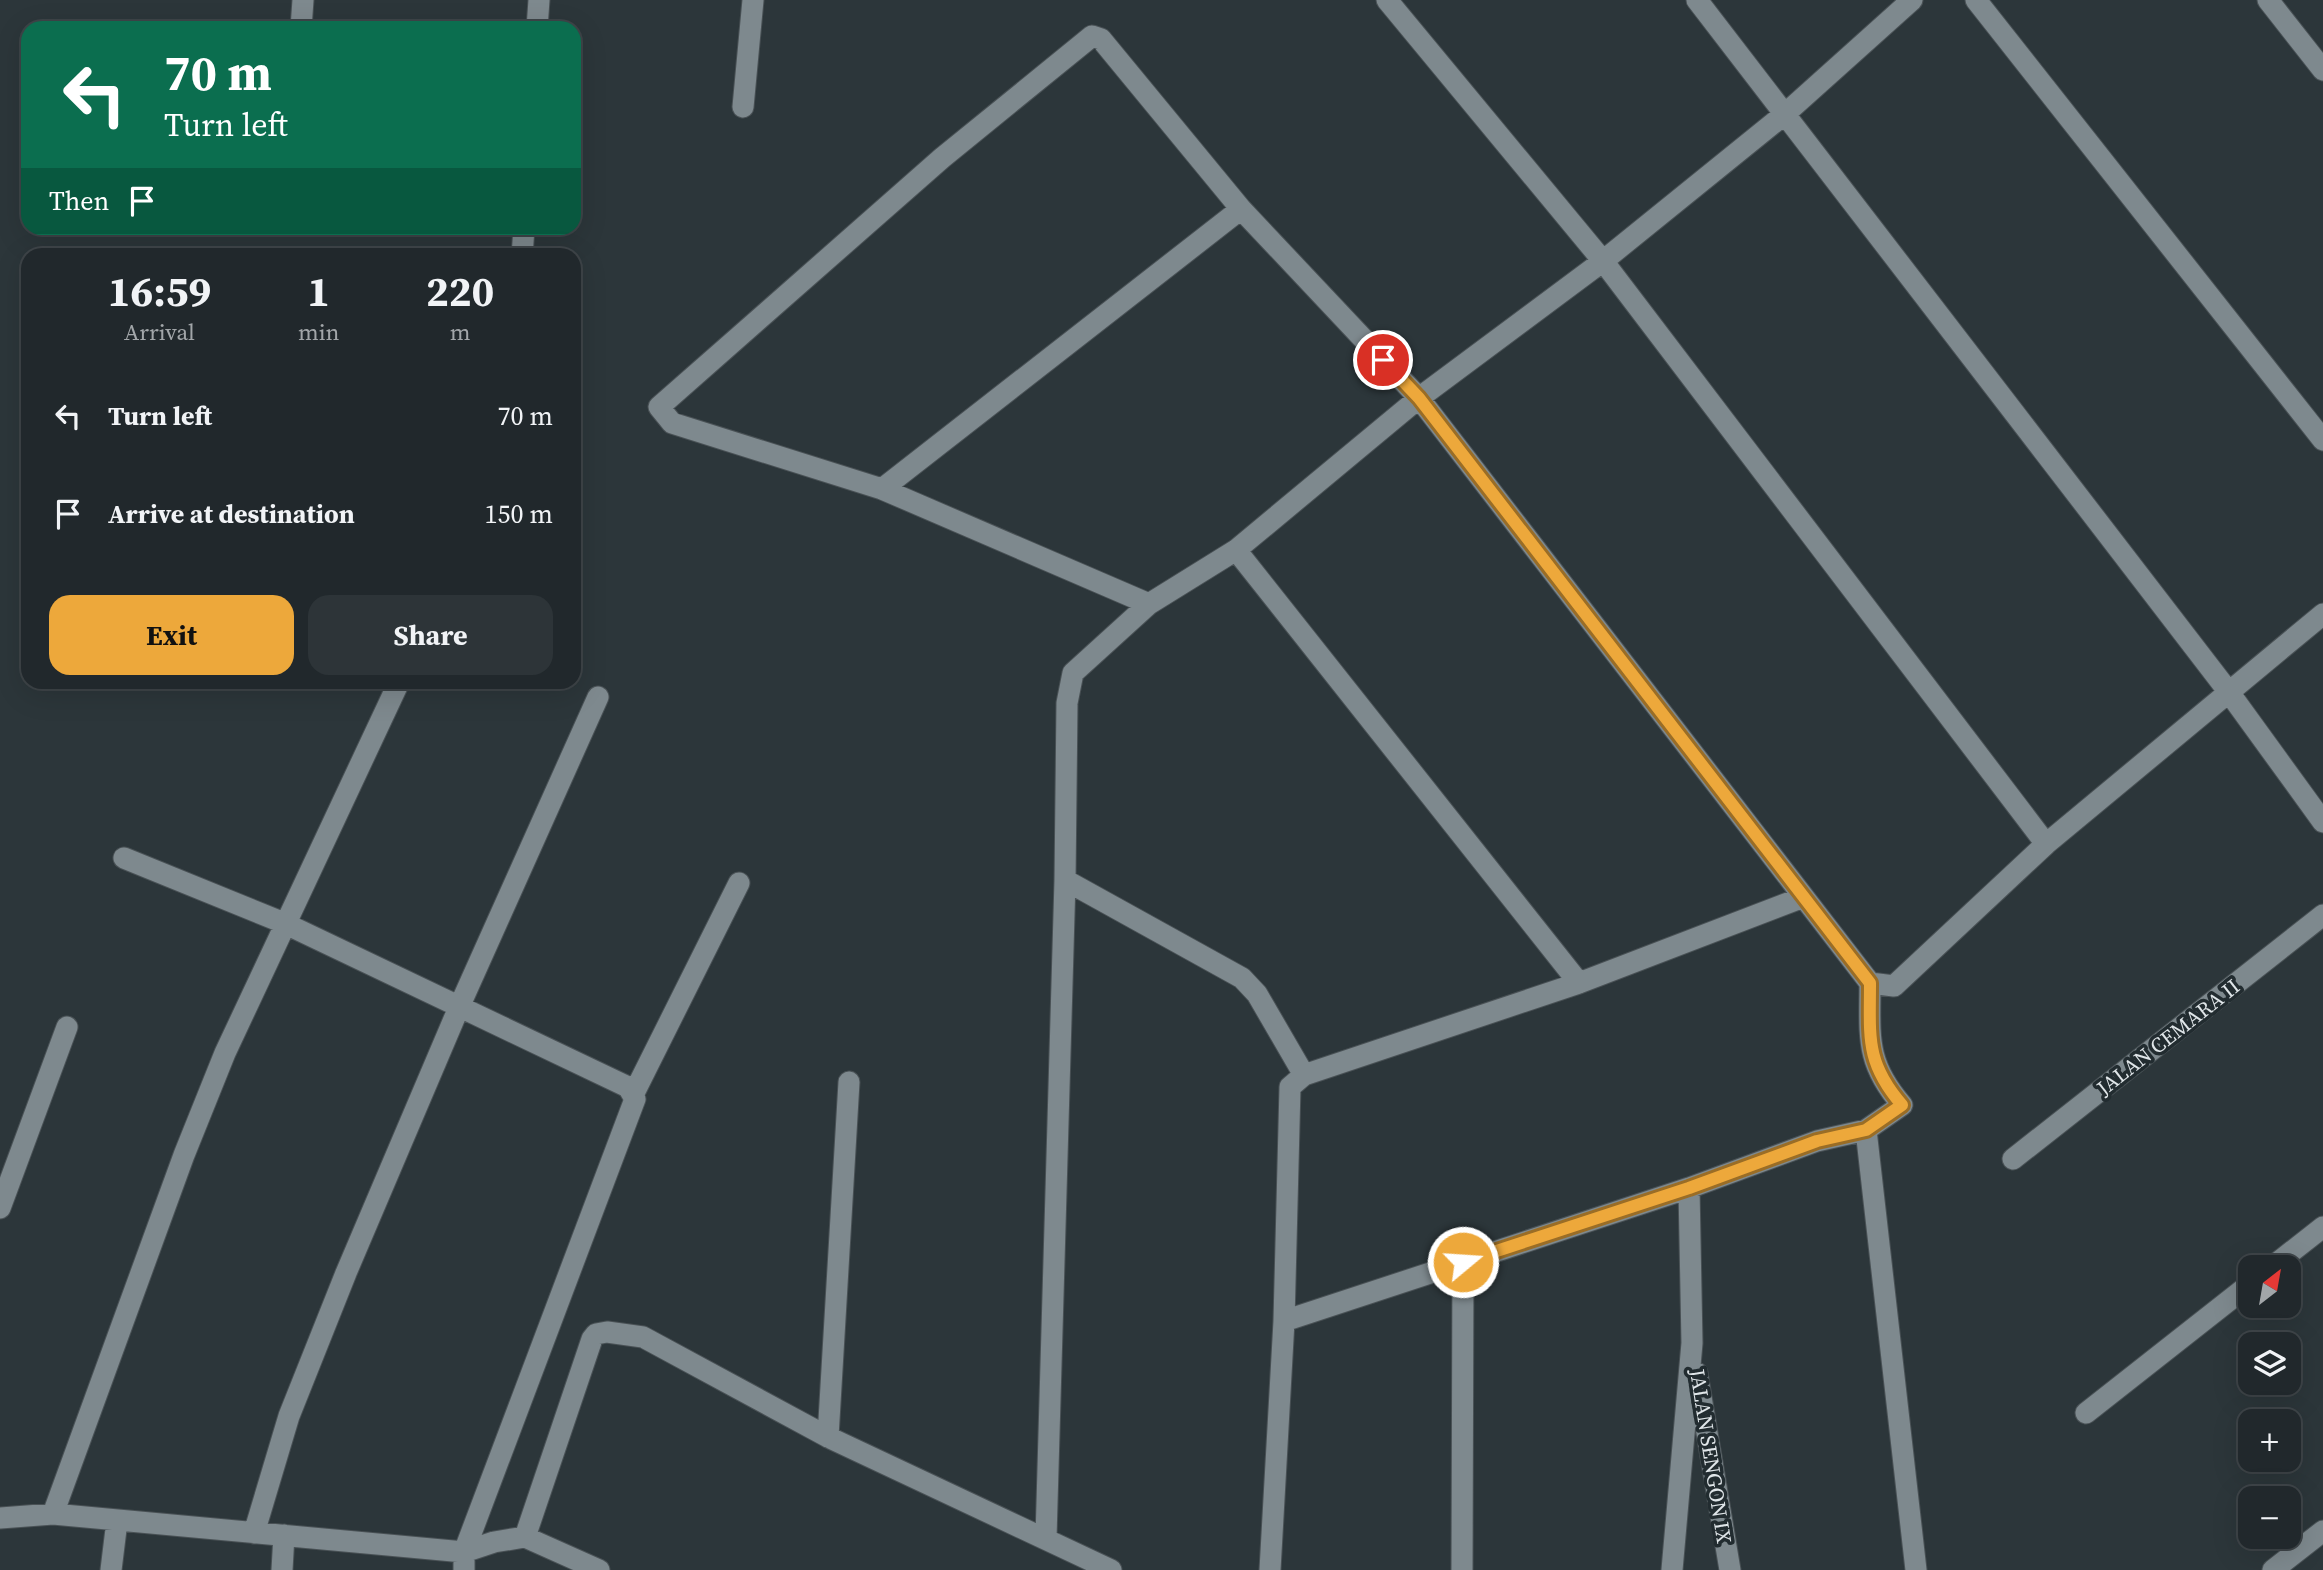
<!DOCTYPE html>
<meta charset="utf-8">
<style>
body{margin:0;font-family:"Source Serif 4",serif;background:#2d3438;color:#f1f3f6;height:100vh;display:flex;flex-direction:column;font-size:26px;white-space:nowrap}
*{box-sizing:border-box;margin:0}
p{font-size:23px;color:#a2a6a9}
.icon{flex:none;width:38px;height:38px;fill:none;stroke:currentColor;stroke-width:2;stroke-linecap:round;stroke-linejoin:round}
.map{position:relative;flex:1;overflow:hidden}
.sheet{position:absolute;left:21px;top:248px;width:560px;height:441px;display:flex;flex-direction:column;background:#21282c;border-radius:21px;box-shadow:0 7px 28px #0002,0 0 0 2px #3e4448}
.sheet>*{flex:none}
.guide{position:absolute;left:21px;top:21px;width:560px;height:214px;border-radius:21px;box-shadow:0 7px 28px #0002,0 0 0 2px #3e4448;background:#0b6e4f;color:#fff;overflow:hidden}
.needle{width:46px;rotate:31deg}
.tools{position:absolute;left:2238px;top:1255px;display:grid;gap:14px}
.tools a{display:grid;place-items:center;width:63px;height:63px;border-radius:14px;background:#21282c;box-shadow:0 7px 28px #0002,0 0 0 2px #3e4448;font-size:35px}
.pin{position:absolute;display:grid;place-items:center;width:60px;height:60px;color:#fff;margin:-30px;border:4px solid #fff;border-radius:50%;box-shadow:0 2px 7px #0007}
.me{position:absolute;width:77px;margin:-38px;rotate:72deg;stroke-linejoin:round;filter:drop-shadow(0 0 5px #0008)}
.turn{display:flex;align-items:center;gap:24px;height:147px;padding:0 28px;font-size:32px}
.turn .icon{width:91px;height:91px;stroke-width:2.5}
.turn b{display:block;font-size:49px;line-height:60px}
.then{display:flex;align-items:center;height:66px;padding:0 28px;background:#0003;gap:14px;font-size:26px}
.eta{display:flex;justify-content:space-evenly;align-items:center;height:119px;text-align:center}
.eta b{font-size:42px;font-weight:700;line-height:49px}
.cta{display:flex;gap:14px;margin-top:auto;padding:14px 28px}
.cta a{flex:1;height:80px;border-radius:21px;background:#eda83b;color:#111;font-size:28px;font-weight:700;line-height:80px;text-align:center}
.cta a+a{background:#2d3438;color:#f1f3f6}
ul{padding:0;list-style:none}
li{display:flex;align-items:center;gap:21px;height:98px;padding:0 28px}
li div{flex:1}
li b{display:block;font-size:26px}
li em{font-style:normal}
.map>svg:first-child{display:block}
</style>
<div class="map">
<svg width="2323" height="1570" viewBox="0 0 2323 1570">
<rect width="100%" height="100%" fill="#2c363a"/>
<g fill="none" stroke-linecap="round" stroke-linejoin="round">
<defs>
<path id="street" d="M1387,0L1603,261L2046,844
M1697,0L2228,691L2323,822
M1976,0L2323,440
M2268,0L2323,70
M301,28L303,0
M537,28L539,0
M743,107L753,0
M522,256L524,228
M882,489L1241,209
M1236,550L1579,983
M1149,604L882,489L672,423L659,407L942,158L1092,36L1101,39L1241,209L1419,398L1870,983L1894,986L2046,844L2323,614
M124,858L284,923L628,1087L635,1099L464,1552V1570
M1065,880L1242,978L1257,994L1304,1075
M634,1093L739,883
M1866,1130L1902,1105C1865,1062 1870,1037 1870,983
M2013,1159L2323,915
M0,1208L67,1027
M2272,1267L2323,1227
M1284,1321L1689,1188L1817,1141L1866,1130L1916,1570
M1697,1373L1730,1570
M2086,1413L2250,1284
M828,1437L849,1082
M53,1514L184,1155L225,1053L399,682
M0,1518L53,1514L464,1552L494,1542L525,1537L599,1570
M254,1533L289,1416L346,1273L460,1005L598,697
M525,1537L592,1339L596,1334L607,1332L643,1337L828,1437L1111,1570
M1046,1538L1065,880L1067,703L1073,673L1149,604L1236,550L1419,398L1603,261L1786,113L1912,0
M111,1570L117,1521
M282,1570L284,1535
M1270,1570L1284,1321L1290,1087L1304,1075L1579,983L1801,898
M1462,1570L1463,1262
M1672,1570L1692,1343L1689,1188
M2273,1570L2323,1531"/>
</defs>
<use href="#street" stroke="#495155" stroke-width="23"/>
<use href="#street" stroke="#7e898e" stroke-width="21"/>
</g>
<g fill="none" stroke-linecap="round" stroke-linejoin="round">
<defs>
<path id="route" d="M1383,360L1419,398L1870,983C1870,1037 1865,1062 1902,1105L1866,1130L1817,1141L1689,1188L1463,1262"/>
</defs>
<use href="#route" stroke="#9a6d26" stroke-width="18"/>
<use href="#route" stroke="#eda83b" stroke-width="12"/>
</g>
<g text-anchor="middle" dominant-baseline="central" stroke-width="7" stroke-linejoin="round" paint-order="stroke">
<g font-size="21" fill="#e0e6e9" stroke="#222c30">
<text transform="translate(2168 1037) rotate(-38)">JALAN CEMARA II</text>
<text transform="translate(1711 1456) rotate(81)">JALAN SENGON IX</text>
</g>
</g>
</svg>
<div class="tools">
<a><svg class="needle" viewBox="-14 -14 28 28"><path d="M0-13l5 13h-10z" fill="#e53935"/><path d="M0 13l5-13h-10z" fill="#a2a6a9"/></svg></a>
<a><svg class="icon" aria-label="layers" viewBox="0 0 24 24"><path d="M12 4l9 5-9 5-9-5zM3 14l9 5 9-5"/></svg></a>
<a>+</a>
<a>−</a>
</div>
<div class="pin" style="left:1383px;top:360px;background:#d93025"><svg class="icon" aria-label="arrive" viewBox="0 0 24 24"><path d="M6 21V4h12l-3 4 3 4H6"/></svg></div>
<svg class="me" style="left:1463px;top:1262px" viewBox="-20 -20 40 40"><circle r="17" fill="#eda83b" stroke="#fff" stroke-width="3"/><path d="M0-11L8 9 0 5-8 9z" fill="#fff"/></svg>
<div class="guide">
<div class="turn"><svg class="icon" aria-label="left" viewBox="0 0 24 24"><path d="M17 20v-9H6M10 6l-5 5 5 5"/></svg><div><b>70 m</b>Turn left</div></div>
<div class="then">Then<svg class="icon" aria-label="arrive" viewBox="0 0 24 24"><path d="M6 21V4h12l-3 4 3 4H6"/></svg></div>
</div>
<section class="sheet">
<div class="eta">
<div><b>16:59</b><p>Arrival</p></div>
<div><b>1</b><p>min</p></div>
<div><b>220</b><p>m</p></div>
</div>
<ul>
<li><svg class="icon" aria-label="left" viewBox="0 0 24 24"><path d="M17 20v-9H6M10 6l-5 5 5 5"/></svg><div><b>Turn left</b></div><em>70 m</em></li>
<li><svg class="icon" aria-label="arrive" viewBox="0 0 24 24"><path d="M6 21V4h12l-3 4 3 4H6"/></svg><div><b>Arrive at destination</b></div><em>150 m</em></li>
</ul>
<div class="cta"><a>Exit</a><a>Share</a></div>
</section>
</div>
